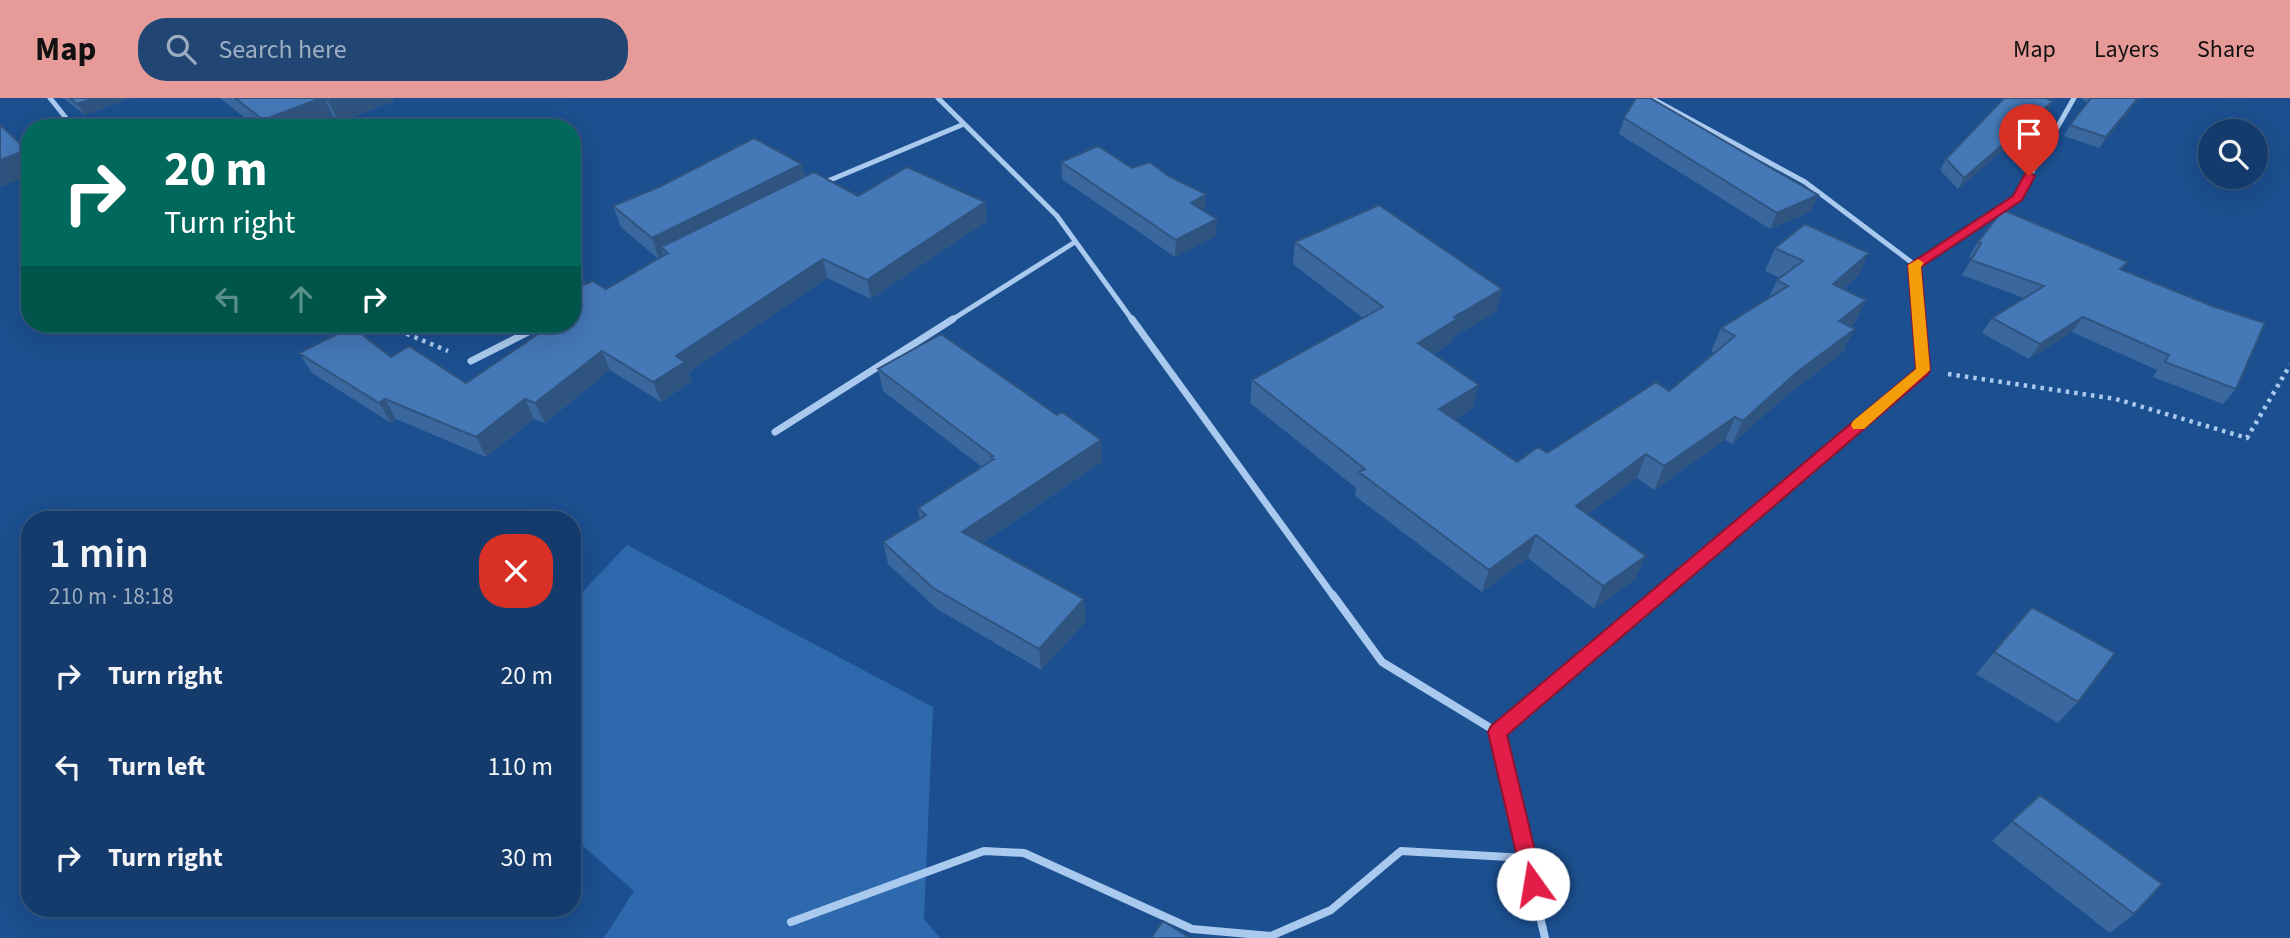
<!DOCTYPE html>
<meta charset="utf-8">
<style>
body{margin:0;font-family:"Source Sans 3",sans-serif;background:#214673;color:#f1f3f6;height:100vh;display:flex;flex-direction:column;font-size:26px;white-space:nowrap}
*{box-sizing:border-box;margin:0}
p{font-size:23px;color:#9dadc1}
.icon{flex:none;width:38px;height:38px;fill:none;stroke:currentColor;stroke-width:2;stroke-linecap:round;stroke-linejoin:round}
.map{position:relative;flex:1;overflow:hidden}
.drawer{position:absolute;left:21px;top:413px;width:560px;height:406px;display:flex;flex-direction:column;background:#143b6b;border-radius:28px;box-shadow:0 7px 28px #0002,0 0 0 2px #33557e}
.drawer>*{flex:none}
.guide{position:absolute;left:21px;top:21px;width:560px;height:214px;border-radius:28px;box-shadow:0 7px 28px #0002,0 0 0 2px #33557e;background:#00695c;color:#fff;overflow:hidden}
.buttons{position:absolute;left:2198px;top:21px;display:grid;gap:14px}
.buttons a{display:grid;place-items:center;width:70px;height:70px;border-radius:50%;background:#143b6b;box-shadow:0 7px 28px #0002,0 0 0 2px #33557e;font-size:35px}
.pin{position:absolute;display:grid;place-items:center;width:60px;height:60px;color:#fff;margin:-72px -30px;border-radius:50% 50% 50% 0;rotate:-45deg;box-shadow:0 0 7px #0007}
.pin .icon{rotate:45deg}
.me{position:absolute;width:77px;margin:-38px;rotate:347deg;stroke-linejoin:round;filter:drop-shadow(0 0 5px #0008)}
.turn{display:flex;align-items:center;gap:24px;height:147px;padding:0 28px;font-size:32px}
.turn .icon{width:91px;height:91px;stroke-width:2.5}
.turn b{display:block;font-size:49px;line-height:60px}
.lanes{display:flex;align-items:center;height:66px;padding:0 28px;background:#0003;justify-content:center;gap:35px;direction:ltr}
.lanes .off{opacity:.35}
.round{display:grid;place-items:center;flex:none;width:74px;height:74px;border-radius:28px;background:#214673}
.summary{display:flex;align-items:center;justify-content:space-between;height:119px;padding:0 28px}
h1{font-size:42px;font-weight:600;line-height:52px}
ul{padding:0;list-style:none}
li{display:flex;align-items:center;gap:21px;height:91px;padding:0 28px}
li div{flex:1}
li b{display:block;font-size:26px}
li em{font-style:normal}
header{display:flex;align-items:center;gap:42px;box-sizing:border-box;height:98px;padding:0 35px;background:#e69b98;color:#111}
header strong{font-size:33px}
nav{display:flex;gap:38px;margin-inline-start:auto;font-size:24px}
.search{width:490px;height:63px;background:#214673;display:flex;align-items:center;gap:18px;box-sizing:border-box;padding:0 24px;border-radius:28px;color:#9dadc1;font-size:26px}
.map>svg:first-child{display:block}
</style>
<header>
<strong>Map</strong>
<div class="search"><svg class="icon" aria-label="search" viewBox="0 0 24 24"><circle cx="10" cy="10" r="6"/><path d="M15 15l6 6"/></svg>Search here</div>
<nav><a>Map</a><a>Layers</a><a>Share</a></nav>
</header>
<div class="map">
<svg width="2290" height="840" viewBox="0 0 2290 840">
<rect width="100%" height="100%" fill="#1b4f8f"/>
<path fill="#2e69ad" d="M627,447L933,609L924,821L940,840H604L634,793L572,738V505Z"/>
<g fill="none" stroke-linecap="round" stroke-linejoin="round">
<path stroke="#a9c9ee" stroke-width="4.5" stroke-dasharray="3.5 5" stroke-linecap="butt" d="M383,226L448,253
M1948,276L2116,301L2247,340L2290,267"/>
<path stroke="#a9c9ee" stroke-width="5" d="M50,0L74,30
M938,0L1057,118L1133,223
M1651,0L1805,84L1915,167L1919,223
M823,85L964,26
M1915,167L2017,100L2074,0
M950,223L1075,144"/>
<path stroke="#a9c9ee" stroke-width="7" d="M1132,221L1334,499
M471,263L544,226
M775,334L953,221
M1656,499L1923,272L1919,221"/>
<path stroke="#a9c9ee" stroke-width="8" d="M1333,497L1382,564L1497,634L1545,840
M1497,634L1658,497
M791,824L984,753L1024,755L1192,831L1271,838L1331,812L1401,753L1526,760"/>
</g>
<path fill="#3a679d" d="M63,0H130L85,17Z
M220,0H392L394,3L339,24L334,20L308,30H258Z
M2082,0H2139L2099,50L2064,38L2070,27L2087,6Z
M2047,14L1958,91L1940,72L1946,61Z
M1624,20L1818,97L1810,114L1770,131L1619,36Z
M1061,64L1132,70L1205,113L1216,138L1175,159L1062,81Z
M805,79L858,98L985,104L987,123L871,201L827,180L689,274L692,283L661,304L610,272L545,325L534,321L486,359L396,321L391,325L312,275L299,255L391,259L466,285L551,227L550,226H572L582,177L586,186L606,191L658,161L621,129L613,108Z
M1295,144L1502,191L1496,214L1453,239L1452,244L1433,256L1473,310L1454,322L1517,364L1547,355L1669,293L1714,255L1711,253L1721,230L1769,199L1777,182L1780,180L1765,173L1775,150L1858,178L1843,191L1866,202L1854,226L1850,228L1843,254L1786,298L1732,346L1725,342L1654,392L1637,380L1588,416L1635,481L1594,511L1528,460L1482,494L1355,398L1356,390L1250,305L1252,282L1363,220L1293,166Z
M1978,144L2123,172L2236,291L2223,306L2153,279L2157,272L2072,234L2029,261L1982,235L1992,220L2024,200L1962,177L1972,160L1969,159Z
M878,271L1057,317L1101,342L1102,364L982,445L1086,523L1041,572L937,511L888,466L883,444L920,421L918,410L982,369L883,293Z
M2032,509L2078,604L2058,625L1976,576Z
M2040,697L2134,816L2110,835L1992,743Z"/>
<path fill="#305480" d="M94,0H130L85,17L77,6Z
M321,0H324L334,20L308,30H267L263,22Z
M336,0H392L394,3L339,24L328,3Z
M2138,0H2139L2137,4L2099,50L2106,39Z
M2053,3L2047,14L1958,91L1964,80Z
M27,52L30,56V78L0,89V62Z
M802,66L807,87L661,149L664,159L659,161L652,140Z
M1206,96L1205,113L1191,105Z
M1818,97L1810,114L1770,131L1777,115Z
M985,104L987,123L871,201L867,182Z
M1217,121L1216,138L1175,159L1176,142Z
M1869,155L1858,178L1822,209L1833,186Z
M823,161L827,180L689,274L692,283L661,304L653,284L676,258Z
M582,177L590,196L572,205V182Z
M1502,191L1496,214L1453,239L1452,244L1413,269L1418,245L1454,219Z
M1866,202L1854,226L1827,246L1839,223Z
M2083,219L2072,234L2029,261L2040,246Z
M1855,231L1843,254L1786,298L1732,346L1743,323L1797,274Z
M602,253L610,272L545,325L535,305Z
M1479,287L1473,310L1433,335L1439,311Z
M385,301L396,321L391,325L379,305Z
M525,301L534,321L486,359L476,339Z
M1735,319L1725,342L1654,392L1664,368Z
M1101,342L1102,364L965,456L962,434Z
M1646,356L1637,380L1568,431L1576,408Z
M1536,437L1528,460L1482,494L1489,472Z
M1646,458L1635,481L1594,511L1603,488Z
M1084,501L1086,523L1041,572L1039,551Z"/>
<path fill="#4478b7" stroke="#305480" stroke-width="2" d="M70,0H94L77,6Z
M235,0H321L263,22Z
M325,0H336L328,3Z
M1636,0H1650L1818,97L1777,115L1624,20Z
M2004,0H2045L2053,3L1964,80L1946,61Z
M2091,0H2138L2106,39L2070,27Z
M0,27L27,52L0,62Z
M754,40L802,66L652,140L613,108L659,89Z
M1098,48L1132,70L1150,64L1168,78L1206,96L1191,105L1217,121L1176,142L1061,64Z
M907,69L985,104L867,182L823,161L676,258L685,264L653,284L602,253L535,305L525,301L476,339L385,301L379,305L299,255L352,229L391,259L409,248L466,285L553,226H572V192L593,183L606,191L668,155L661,149L814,74L858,98Z
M1379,107L1502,191L1454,219L1457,221L1418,245L1479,287L1439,311L1517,364L1538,349L1547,355L1656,284L1669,293L1735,238L1721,230L1788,188L1777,182L1803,163L1775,150L1805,126L1869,155L1833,186L1866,202L1839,223L1855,231L1797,274L1743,323L1735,319L1664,368L1646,356L1576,408L1646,458L1603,488L1536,437L1489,472L1359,374L1365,371L1252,282L1383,209L1295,144Z
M2003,112L2128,164L2120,171L2212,208L2265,225L2236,291L2165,264L2169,257L2083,219L2040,246L1992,220L2044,188L1971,162L1981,145L1978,144Z
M572,170L582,177L572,182Z
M941,236L1057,317L1062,314L1101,342L962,434L1084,501L1039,551L933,490L883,444L926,417L918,410L994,361L991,359L993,358L878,271Z
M2032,509L2115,555L2078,604L1994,554Z
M2040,697L2162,786L2134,816L2012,723Z
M1163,823L1190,840H1151Z"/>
<path fill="#e11d48" stroke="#92132f" stroke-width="2" d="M2029,74L2035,78L2022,102L1921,169L1930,272L1928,276L1507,637L1543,786L1540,793L1533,796L1525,793L1488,634L1491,628L1916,271L1908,167L2013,98L2025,76Z"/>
<path fill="#f59e0b" d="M1918,161L1924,165L1921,169L1930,272L1864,331H1853L1851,327L1853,323L1916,271L1908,167Z"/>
</svg>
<div class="buttons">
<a><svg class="icon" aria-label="search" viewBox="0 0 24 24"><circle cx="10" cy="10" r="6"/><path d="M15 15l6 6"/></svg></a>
</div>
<div class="pin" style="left:2029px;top:78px;background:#d93025"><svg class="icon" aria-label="arrive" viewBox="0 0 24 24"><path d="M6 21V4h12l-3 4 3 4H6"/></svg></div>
<svg class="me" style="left:1533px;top:786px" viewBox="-20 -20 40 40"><circle r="19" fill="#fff"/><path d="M0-13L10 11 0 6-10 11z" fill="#e11d48"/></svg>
<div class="guide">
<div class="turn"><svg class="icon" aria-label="right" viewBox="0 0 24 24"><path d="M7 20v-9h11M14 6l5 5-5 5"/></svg><div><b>20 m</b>Turn right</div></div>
<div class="lanes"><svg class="icon off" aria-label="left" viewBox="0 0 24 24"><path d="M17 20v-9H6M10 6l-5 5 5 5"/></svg><svg class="icon off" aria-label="ahead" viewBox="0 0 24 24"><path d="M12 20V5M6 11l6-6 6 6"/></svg><svg class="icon" aria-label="right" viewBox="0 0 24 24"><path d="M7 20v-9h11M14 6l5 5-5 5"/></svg></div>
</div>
<section class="drawer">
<div class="summary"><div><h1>1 min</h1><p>210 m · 18:18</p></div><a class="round" style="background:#d93025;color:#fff"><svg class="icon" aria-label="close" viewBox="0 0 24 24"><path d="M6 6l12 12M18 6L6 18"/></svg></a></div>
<ul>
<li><svg class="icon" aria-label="right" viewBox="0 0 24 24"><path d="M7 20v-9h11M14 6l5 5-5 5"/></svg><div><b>Turn right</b></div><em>20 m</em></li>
<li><svg class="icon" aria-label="left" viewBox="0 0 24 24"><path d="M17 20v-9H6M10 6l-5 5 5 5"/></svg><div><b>Turn left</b></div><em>110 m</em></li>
<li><svg class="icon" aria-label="right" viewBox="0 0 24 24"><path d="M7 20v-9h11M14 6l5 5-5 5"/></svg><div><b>Turn right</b></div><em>30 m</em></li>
</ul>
</section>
</div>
